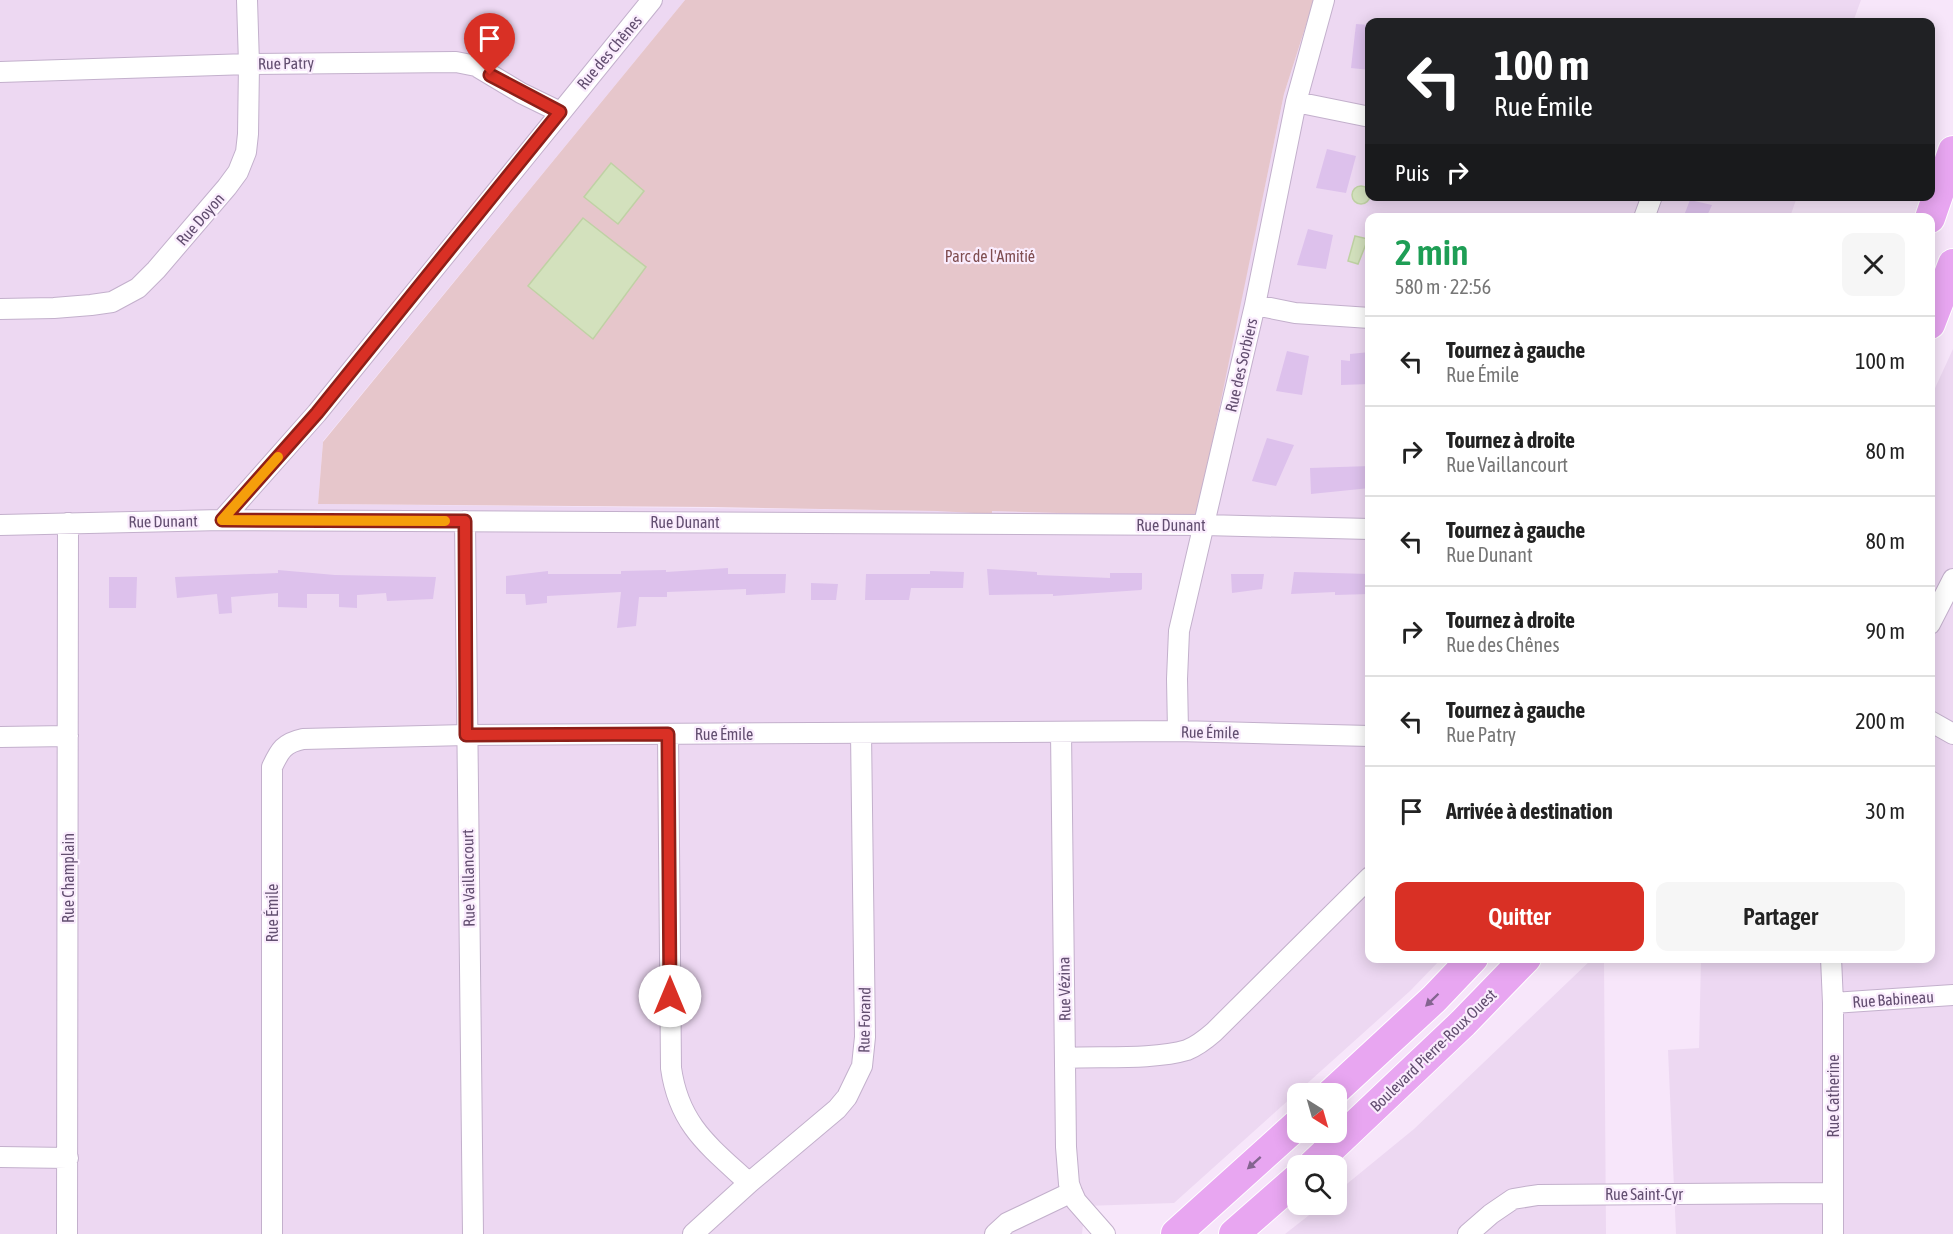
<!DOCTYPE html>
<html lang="fr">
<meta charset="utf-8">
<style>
body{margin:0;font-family:"Asap Condensed",sans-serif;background:#f6f6f6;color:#222;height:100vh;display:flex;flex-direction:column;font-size:22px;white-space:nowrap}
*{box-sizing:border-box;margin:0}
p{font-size:20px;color:#767676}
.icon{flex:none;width:33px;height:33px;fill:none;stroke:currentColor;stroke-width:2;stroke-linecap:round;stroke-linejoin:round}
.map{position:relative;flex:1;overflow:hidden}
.sheet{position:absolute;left:1365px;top:213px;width:570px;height:750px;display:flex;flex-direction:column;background:#fff;border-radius:12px;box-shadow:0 3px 15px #0003}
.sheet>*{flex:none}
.guide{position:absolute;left:1365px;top:18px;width:570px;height:183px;border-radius:12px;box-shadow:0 3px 15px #0003;background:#202124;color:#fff;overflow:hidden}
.needle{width:39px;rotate:143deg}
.controls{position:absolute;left:1287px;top:1083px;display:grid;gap:12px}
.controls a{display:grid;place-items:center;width:60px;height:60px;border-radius:12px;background:#fff;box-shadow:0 3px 15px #0003;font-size:30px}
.pin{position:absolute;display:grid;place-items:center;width:51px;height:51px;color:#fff;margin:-62px -26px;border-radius:50% 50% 50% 0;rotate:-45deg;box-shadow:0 0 6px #0007}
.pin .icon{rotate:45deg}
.me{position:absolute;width:66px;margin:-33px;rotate:0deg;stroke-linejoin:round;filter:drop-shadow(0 0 4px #0008)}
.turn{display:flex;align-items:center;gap:21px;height:126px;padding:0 30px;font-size:27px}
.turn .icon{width:78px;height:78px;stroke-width:2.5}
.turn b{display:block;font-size:42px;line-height:51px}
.then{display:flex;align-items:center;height:57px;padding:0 30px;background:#0003;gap:12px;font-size:22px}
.round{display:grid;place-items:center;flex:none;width:63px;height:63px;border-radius:12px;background:#f6f6f6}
.overview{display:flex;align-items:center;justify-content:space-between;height:102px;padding:0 30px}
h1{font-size:36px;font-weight:600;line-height:45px;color:#1e9e55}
.primary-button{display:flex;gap:12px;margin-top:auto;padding:12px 30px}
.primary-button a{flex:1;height:69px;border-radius:12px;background:#d93025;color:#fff;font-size:24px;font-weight:600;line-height:69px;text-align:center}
.primary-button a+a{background:#f6f6f6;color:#222}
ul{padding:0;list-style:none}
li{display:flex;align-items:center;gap:18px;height:90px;padding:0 30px;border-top:2px solid #e0e0e0}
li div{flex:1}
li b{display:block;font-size:22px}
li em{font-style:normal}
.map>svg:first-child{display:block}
</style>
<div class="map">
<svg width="1953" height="1234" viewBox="0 0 1953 1234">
<rect width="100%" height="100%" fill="#f7e6fa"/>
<path fill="#edd8f2" d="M0,0H685L323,441L318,504L1054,512L1196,517L1284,94L1314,0H1861L1853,22H1370V196L1797,197L1790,217L1370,218V958L1441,959L1410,991L1174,1203L1085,1206L1082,1234H0Z
M1953,349V1234H1676L1668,1050L1699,1048L1701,959L1930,958V399Z
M1592,959H1604L1606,1234H1285L1322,1205L1336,1204L1337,1192L1414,1129Z"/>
<path fill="#e6c6cb" d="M685,0H1314L1284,94L1197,517L992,511V514L937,511L712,507L318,504L323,442Z"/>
<path fill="#d3e1bd" stroke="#bfd1a4" stroke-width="1.5" d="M611,163L644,191L618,224L584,197Z
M1352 195a9 9 0 1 1 18 0a9 9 0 1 1-18 0Z
M583,218L646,267L593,339L528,286Z
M1355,236L1368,239L1358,264L1348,261Z"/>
<path fill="#ddc1ec" d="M1356,24L1370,25V70L1351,68Z
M1327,149L1356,156L1346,193L1316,188Z
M1690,200L1712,205L1706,218H1683Z
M1308,229L1333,235L1326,269L1297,265Z
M1287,351L1309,356L1302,395L1276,391Z
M1370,352V384L1341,385V360L1350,361V354Z
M1267,438L1294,445L1276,486L1252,481Z
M1370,466V488L1311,494L1310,468Z
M728,568V574H786L785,593L746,595V589L667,592V597H639L636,626L617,628L621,592L547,596V603L526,605L525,594H506V576L548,571V574H621V571L666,570V572Z
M987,569L1037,572V575L1110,578V573H1142V589L1141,590L1053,596V594L989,595Z
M278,570L335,575L436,577L433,599L387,601L386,593L357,595V608L339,607V594H307V608L278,607V593L231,597L232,613L219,614L217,594L177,598L175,577L278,573Z
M930,571L964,572L963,588H911L909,600H865L866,574H930Z
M1294,572L1370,574V594L1335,595V592L1291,594Z
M1231,574H1264L1262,589L1232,593Z
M109,577H137L136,608H109Z
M811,583L838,584L836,600H811Z"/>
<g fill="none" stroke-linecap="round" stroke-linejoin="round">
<defs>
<path id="minor" d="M0,72L249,64L456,62L476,66L521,93L560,112
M1296,102L1370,117
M1644,218L1652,196
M1255,305L1295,313L1370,318
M0,309L54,308L91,305L112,302L138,288L156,270L227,187L238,172L246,152L248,134L249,64L247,0
M222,520L317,413L652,0
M465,521L473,1234
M0,525L222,520L1204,525L1370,529
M1930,624L1953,579
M1930,721L1953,734
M1178,731L1177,679L1179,631L1255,305L1296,102L1324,0
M1061,732L1066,1147L1069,1184L1072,1192L1076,1201L1105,1234
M668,734L671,1068C679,1125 709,1146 749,1183
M0,737L68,736
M1831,958L1833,1003V1234
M1833,1003L1953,995
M1065,1058C1100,1056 1154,1060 1187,1050C1197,1046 1206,1039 1214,1032L1370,877
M0,1157L68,1158
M67,1234L68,523
M272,1234V767C280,750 284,743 303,739L466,735L1178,731L1370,736
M693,1234L749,1183L837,1109L847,1097L862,1066L865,1037L861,733
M995,1234L1007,1223L1072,1192
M1468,1234L1491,1214L1513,1199L1538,1195L1832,1193"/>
<path id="primary" d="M1930,218L1953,151
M1930,324L1953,264
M1331,1094L1434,999L1473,958
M1312,1166L1463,1023L1526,958
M1176,1234L1298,1124
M1234,1234L1298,1178"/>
</defs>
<use href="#minor" stroke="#c3b0cc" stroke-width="22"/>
<use href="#primary" stroke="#fff" stroke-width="32"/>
<use href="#minor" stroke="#fff" stroke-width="20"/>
<use href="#primary" stroke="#e8a6f1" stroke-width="30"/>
</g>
<defs><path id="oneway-solid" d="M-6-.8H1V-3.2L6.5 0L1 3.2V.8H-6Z" transform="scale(1.5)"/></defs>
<g fill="#846490">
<use href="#oneway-solid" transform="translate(1432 1000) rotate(136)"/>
<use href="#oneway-solid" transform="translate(1254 1163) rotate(138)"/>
</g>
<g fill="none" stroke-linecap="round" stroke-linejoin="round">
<defs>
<path id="route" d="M490,75L560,112L317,413L222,520L465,521L466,735L668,734L670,996"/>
</defs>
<use href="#route" stroke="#8d1f18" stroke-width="15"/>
<use href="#route" stroke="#d93025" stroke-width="10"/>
<path stroke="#f59e0b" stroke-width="10" d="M278,457L222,520L445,521"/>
</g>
<g text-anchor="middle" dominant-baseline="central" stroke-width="4.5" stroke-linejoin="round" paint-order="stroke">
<g font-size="16" fill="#624e70" stroke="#faecfd">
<text transform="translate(609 52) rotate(-50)">Rue des Chênes</text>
<text transform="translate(286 63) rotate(-1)">Rue Patry</text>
<text transform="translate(200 219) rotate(-49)">Rue Doyon</text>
<text transform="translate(1241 365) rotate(-77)">Rue des Sorbiers</text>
<text transform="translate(163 521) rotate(-1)">Rue Dunant</text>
<text x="685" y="522">Rue Dunant</text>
<text x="1171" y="525">Rue Dunant</text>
<text transform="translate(1210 732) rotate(1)">Rue Émile</text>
<text x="724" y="734">Rue Émile</text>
<text transform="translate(68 878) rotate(-90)">Rue Champlain</text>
<text transform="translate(468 878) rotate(-91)">Rue Vaillancourt</text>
<text transform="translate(272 913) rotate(-90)">Rue Émile</text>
<text transform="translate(1064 989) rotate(-91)">Rue Vézina</text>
<text transform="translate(1893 999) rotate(-4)">Rue Babineau</text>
<text transform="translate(864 1020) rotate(-89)">Rue Forand</text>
<text transform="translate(1433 1050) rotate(-44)">Boulevard Pierre-Roux Ouest</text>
<text transform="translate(1833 1096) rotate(-90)">Rue Catherine</text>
<text x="1644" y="1194">Rue Saint-Cyr</text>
</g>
<g font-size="16" fill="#7f4d50" stroke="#faecfd">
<text x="990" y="256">Parc de l'Amitié</text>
</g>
</g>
</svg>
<div class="controls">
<a><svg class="needle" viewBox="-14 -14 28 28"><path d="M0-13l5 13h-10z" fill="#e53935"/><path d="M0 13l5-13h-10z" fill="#767676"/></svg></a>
<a><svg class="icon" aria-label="search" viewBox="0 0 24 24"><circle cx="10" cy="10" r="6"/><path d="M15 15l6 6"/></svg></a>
</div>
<div class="pin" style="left:490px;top:75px;background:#d93025"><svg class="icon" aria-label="arrive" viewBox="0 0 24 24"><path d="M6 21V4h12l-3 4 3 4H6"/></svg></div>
<svg class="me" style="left:670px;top:996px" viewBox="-20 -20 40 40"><circle r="19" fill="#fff"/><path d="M0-13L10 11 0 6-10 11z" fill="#d93025"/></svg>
<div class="guide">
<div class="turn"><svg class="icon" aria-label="left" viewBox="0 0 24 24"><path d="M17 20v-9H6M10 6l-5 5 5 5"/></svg><div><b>100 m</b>Rue Émile</div></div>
<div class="then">Puis<svg class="icon" aria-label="right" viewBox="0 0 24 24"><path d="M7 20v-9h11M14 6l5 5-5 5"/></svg></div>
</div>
<section class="sheet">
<div class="overview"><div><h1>2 min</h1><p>580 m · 22:56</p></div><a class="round"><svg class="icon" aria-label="close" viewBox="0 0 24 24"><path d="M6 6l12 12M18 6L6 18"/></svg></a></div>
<ul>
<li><svg class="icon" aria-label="left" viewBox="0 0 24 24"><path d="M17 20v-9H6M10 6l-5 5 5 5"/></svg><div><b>Tournez à gauche</b><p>Rue Émile</p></div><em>100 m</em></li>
<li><svg class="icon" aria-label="right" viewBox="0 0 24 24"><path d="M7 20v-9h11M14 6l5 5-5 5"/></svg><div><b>Tournez à droite</b><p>Rue Vaillancourt</p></div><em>80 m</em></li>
<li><svg class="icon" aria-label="left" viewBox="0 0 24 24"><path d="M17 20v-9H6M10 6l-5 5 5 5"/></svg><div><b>Tournez à gauche</b><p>Rue Dunant</p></div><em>80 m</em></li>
<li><svg class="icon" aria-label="right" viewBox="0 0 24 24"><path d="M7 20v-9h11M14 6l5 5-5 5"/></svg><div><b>Tournez à droite</b><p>Rue des Chênes</p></div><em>90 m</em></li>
<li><svg class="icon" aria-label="left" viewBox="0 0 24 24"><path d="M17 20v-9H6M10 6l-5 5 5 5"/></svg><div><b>Tournez à gauche</b><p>Rue Patry</p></div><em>200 m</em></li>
<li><svg class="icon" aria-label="arrive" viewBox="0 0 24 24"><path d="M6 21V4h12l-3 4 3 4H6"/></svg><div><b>Arrivée à destination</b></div><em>30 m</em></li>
</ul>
<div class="primary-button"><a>Quitter</a><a>Partager</a></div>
</section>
</div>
